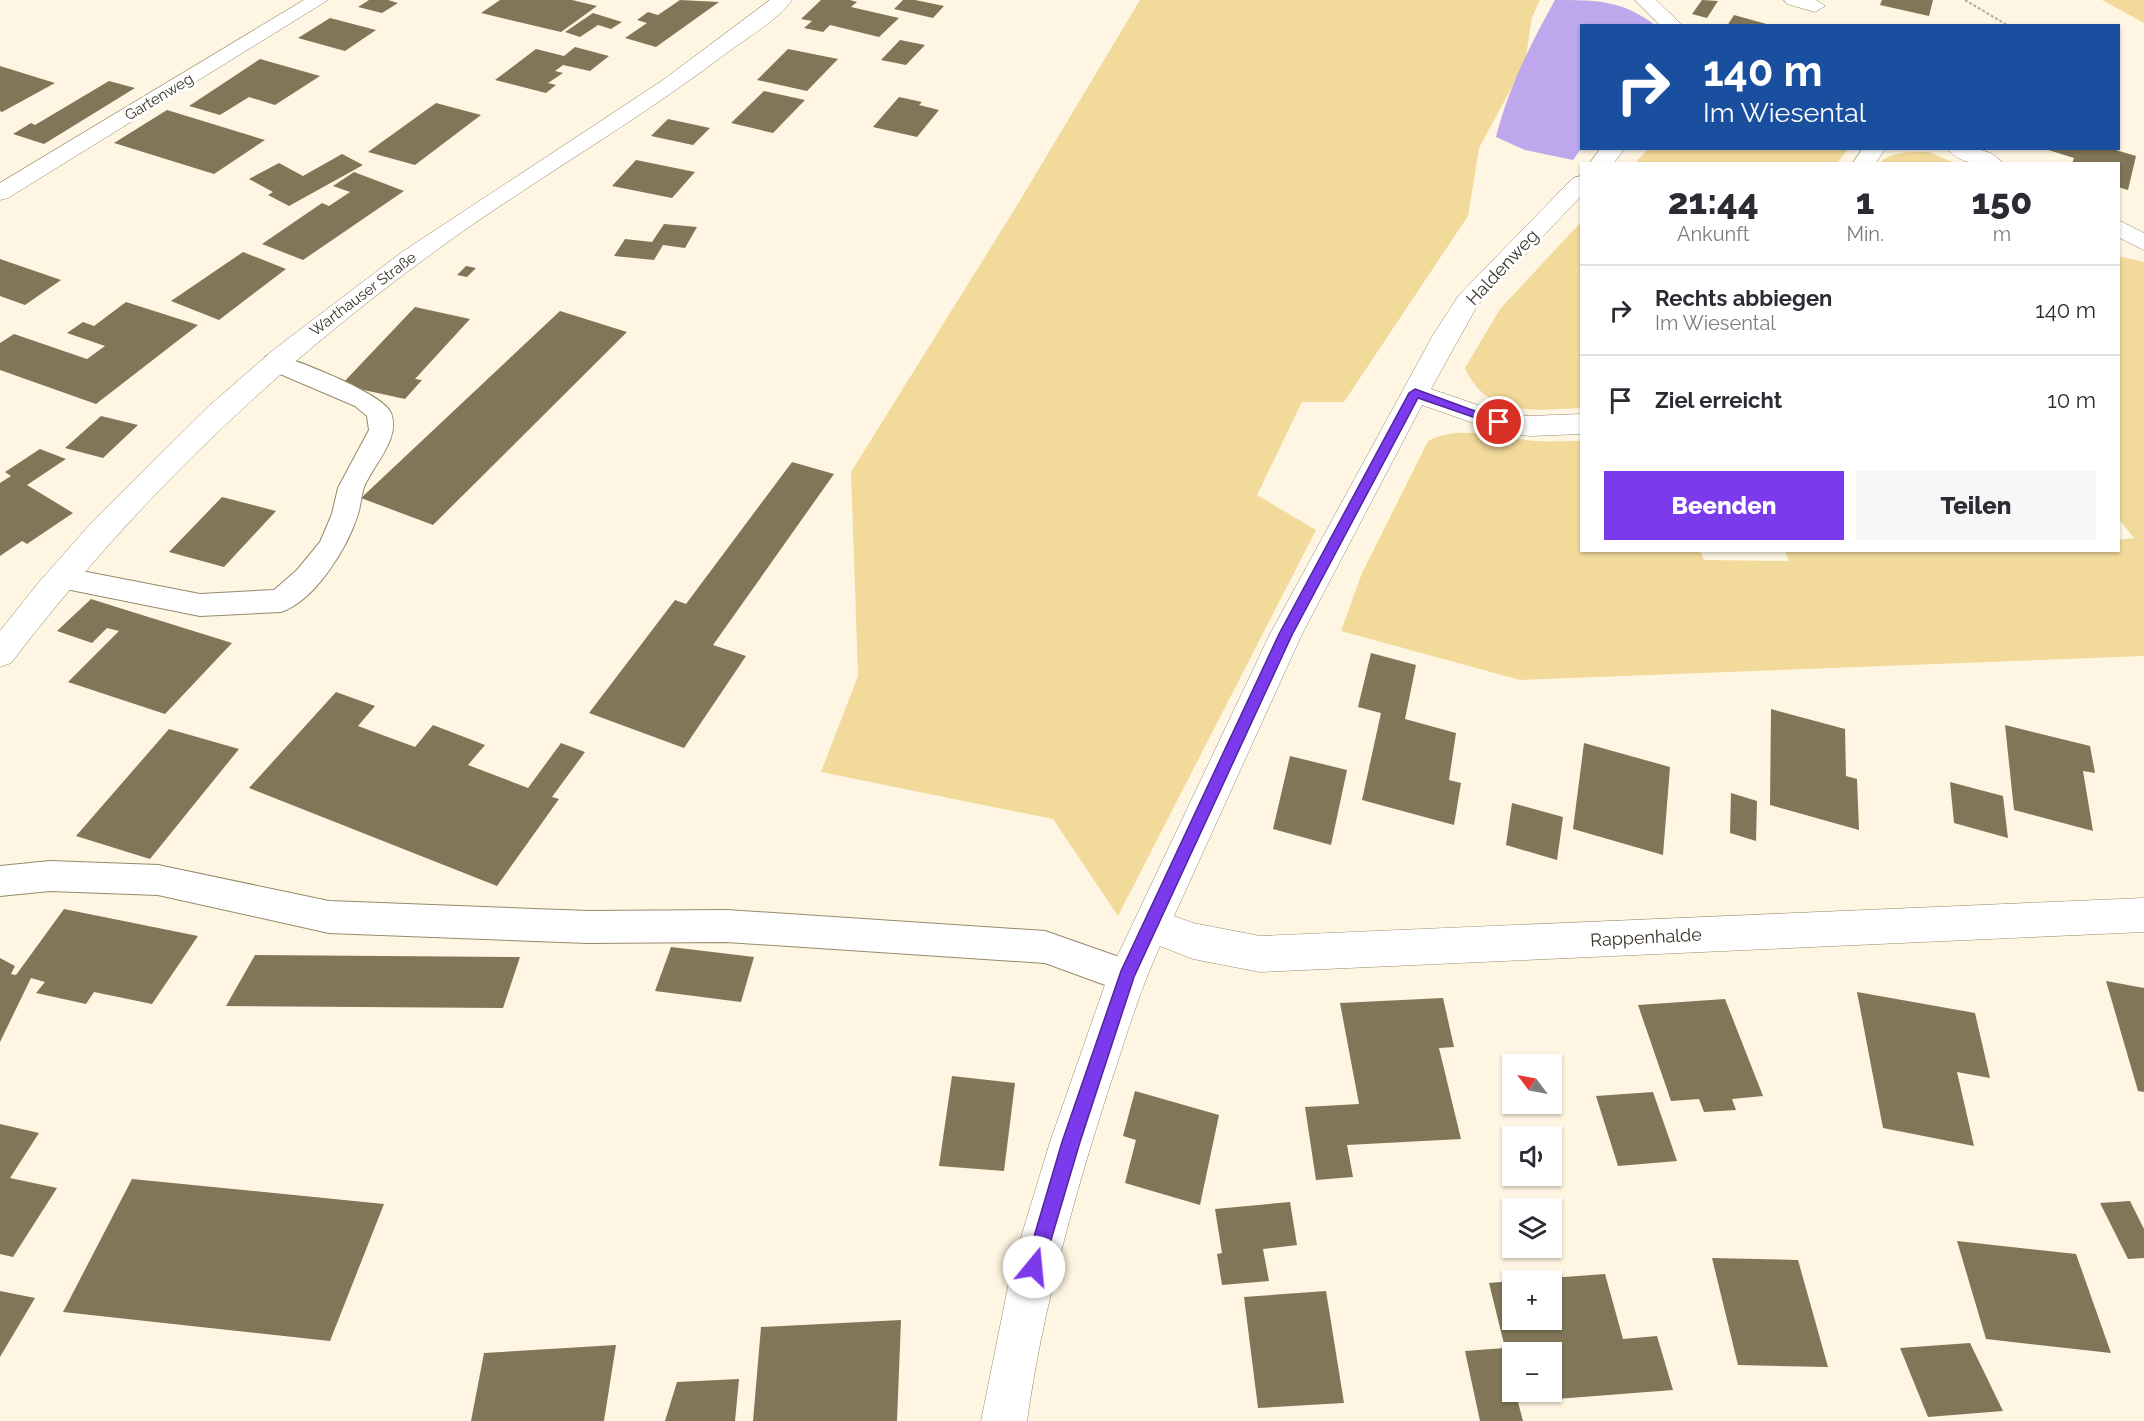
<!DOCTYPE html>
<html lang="de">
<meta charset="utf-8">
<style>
body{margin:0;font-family:Raleway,sans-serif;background:#f7f7f7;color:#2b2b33;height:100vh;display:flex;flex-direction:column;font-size:22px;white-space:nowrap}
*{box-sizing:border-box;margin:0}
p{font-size:20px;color:#7c7c81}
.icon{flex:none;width:33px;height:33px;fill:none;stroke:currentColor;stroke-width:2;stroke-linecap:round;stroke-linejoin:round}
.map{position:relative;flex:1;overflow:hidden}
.details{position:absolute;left:1580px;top:162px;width:540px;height:390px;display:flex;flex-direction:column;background:#fff;border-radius:0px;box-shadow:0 2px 4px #0004}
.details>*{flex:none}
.hud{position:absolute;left:1580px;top:24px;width:540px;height:126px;border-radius:0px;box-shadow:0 2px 4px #0004;background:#1a4fa0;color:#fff;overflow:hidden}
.needle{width:39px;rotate:302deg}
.controls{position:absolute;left:1502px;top:1054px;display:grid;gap:12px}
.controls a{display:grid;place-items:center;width:60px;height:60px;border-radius:0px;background:#fff;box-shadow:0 2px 4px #0004;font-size:30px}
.pin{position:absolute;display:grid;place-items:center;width:51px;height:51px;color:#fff;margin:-26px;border:3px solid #fff;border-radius:50%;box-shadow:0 2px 6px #0007}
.me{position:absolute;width:66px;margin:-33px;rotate:17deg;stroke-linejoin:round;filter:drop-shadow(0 0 4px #0008)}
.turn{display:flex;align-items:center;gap:21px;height:126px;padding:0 24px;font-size:27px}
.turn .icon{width:78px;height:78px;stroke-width:2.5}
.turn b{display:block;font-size:42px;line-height:51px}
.eta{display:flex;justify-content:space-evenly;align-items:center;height:102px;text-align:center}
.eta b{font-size:36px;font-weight:800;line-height:42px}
.action{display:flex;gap:12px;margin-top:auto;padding:12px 24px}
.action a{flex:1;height:69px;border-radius:0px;background:#7c3aed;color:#fff;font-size:24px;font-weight:800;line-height:69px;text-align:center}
.action a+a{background:#f7f7f7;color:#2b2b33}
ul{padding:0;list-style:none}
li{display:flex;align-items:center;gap:18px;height:90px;padding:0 24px;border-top:2px solid #e1e1e2}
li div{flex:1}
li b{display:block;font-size:22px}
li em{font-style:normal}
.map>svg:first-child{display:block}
</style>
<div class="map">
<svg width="2144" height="1421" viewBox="0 0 2144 1421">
<rect width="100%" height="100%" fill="#fef6e2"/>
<path fill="#f2da9b" d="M1140,0H1540L1532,17L1525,63L1479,148L1468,216L1344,402H1302L1257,495L1316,530L1118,916L1053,819L821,772L858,676L851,472L1016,207Z
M2102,0H2144V23Z
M1648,149L1649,148L1848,149L1838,162L1830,163H1635Z
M1929,152L1955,163H1880C1890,151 1914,152 1929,152Z
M1581,222V408C1536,410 1487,418 1465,368L1500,309Z
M2118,256L2144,262V656L1520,680L1341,631L1362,573L1428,441C1460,424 1500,438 1534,441C1549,442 1566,441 1581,441V550H1700L1704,560L1789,561L1785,551L2118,550V540L2134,538L2118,518Z"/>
<path fill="#bea7ec" d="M1555,0C1596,0 1622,0 1655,25L1581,26V149L1573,160L1525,150L1496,137C1508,89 1531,43 1555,0Z"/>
<path fill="#817658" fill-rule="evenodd" d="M369,0H388L398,3L382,13L358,7Z
M500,0H572L597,6L561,32L481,13Z
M680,0L719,2L656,47L625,38L647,23L637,20L648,12L658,15Z
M821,0H850L857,2L851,7L899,18L879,37L830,25L823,32L804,28L812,21L801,19Z
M903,0H915L944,6L933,18L894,9Z
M1702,0L1718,1L1707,18L1692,14Z
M1882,0H1933L1929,16L1880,5Z
M593,13L622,22L611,29L598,25L580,37L565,32Z
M1734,15L1770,25V26H1727Z
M330,18L376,30L345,51L298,38Z
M900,40L925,45L906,65L881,60Z
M575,47L609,56L590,71L563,65L555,71L563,73L548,83L556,85L546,93L495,80L536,49L564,56Z
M788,49L838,59L807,91L757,80Z
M260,59L320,76L275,105L249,97L220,115L189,106Z
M0,66L55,83L2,112L0,111Z
M109,81L135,88L44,144L13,134L31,123L35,125Z
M764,91L805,100L773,133L731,123Z
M899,97L922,102L919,105L939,110L917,137L873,127Z
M436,103L481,115L415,165L368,152Z
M167,110L265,140L214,174L114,143Z
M668,119L710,128L693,145L651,136Z
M2042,148H2109L2136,156L2128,190L2118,187V164H2072L2074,158Z
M342,154L363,165L289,206L268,195L273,192L249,179L279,163L303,176Z
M636,160L695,172L672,198L612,186Z
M354,172L404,191L303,260L262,244L322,203L329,206L350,192L333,186Z
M664,224L697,227L685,248L663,245L654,260L614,256L625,239L652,242Z
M243,252L286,269L219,320L171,301Z
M0,259L61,280L25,305L0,296Z
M466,266L476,268L467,277L457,275Z
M126,302L198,325L96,404L0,370V343L14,334L87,359L105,346L67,333L83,322L94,326Z
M415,307L470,319L415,379L422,380L405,399L341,385Z
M560,311L627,332L433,525L361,498Z
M101,416L138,425L103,458L65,448Z
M40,449L66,459L27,485L73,513L27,544L22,541L0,556V483L11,476L5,472Z
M792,462L834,474L713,645L746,656L684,748L589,713L675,600L686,604Z
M222,497L276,511L224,567L169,552Z
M91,599L126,610L232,643L165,714L68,682L119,631L107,628L92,643L57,631Z
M1371,653L1416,665L1405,719L1456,733L1449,780L1461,783L1454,825L1362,800L1381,713L1358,707Z
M336,692L375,706L358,726L415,747L433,725L485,745L468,765L528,788L561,743L585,752L552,797L559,799L497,886L249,788Z
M1771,709L1845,729L1846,776L1857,779L1859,830L1770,805Z
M2005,725L2090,746L2095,773L2083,771L2093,831L2014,810Z
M169,729L239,749L150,859L76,836Z
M1584,743L1670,767L1663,855L1573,829Z
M1290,756L1347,770L1331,845L1273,829Z
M1950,782L2003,796L2008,838L1954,823Z
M1731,793L1757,801L1756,841L1730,833Z
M1512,803L1563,817L1557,860L1506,845Z
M64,909L198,936L152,1004L94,992L86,1004L36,993L45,982L31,978L0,1042V958L15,966L11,974L16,975Z
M671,947L754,957L741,1002L655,991Z
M255,955L520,957L503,1008L226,1006Z
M2106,981L2144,988V1092L2138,1091Z
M1857,992L1975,1013L1990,1078L1957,1072L1974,1146L1883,1128Z
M1443,998L1454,1047L1439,1048L1461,1139L1347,1145L1353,1177L1316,1180L1305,1107L1359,1104L1340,1003Z
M1725,999L1763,1096L1732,1099L1736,1110L1704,1112L1699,1099L1671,1101L1638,1005Z
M952,1076L1015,1083L1004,1171L939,1166Z
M1135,1091L1219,1115L1200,1205L1125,1183L1136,1140L1123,1136Z
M1653,1092L1677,1161L1618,1166L1596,1096Z
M0,1124L39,1133L10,1178L57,1188L13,1257L0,1254Z
M132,1179L384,1204L330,1341L63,1312Z
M2130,1201L2144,1229V1258L2128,1259L2100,1203Z
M1290,1202L1297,1245L1263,1249L1269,1281L1222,1285L1217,1254L1222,1253L1215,1209Z
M1957,1241L2076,1254L2111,1353L1986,1339Z
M1712,1258L1798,1260L1828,1367L1738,1365Z
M1605,1274L1623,1339L1657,1336L1673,1390L1518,1402L1523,1421H1480L1465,1351L1505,1348L1489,1283L1512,1281V1320H1551V1281L1537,1279ZM1512,1353H1551V1392H1512Z
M0,1291L35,1298L0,1357Z
M1326,1291L1344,1403L1258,1408L1244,1297Z
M901,1320L897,1421H753L761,1327Z
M1970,1343L2003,1411L1928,1417L1900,1348Z
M616,1345L604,1421H471L484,1353Z
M739,1379L735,1421H665L677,1382Z"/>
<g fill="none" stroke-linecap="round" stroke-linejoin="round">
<defs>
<path id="lane" d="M274,354C296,360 383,393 391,413C401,438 374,464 364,487C361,496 361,505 358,514C348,547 315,601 281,612L200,616L51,586L47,578L51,570L61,567L200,594L274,590L297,570L320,542L332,514L338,488L369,430L367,416L355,406L266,368L262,362L266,356Z
M50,861L158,865L329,901L588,911L726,910L1045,931L1139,964L1144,976L1139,988L1127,993L1045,963L726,942L588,943L329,933L158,895L50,891L0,896V866Z"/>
<path id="street" d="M304,0H328L8,198L0,200V183Z
M770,0H792C777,21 748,37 728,52C644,116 553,169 466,229C289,354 143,491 11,663L0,667V631L39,582L93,521L210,405L272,351L402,252L663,80Z
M1635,0H1656L1683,26H1661Z
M1784,0H1816L1825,6L1815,12L1787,4Z
M1601,148H1625L1613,164H1589Z
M1863,148H1886L1875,164H1852Z
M1947,148C1965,148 1991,146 2003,164C1985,164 1959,166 1947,148Z
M1581,176V196L1477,306L1431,389L1501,413L1530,416L1581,414V434L1530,436L1499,432L1422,405L1302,634L1174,916L1193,923L1260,936L2144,898V932L1260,972L1193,959L1160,946C1139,992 1125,1040 1109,1088C1074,1197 1043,1307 1027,1421H981L1012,1267L1050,1142L1108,976L1270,634L1433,335L1459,295L1573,178Z
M2118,220L2144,233V250L2118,237Z"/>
</defs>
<use href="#lane" stroke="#968a6b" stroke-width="2"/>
<use href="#street" stroke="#968a6b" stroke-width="1"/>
<path stroke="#b2ab9a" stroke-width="2" stroke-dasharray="3 2" stroke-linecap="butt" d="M1965,0L2007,25"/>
<use href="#lane" fill="#fff" fill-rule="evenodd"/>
<use href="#street" fill="#fff" fill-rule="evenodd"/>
</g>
<path fill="#7c3aed" stroke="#51269a" stroke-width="1.5" d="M1415,389L1505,422L1499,426L1418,398L1292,635L1134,977L1080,1142L1043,1267L1040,1273L1034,1276L1027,1273L1025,1267L1062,1142L1121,971L1279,634L1409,393Z"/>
<g text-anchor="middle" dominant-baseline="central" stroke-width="6" stroke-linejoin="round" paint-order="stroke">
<g font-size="15" fill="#373225" stroke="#fff">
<text transform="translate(159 97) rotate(-31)">Gartenweg</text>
<text transform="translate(363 294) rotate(-37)">Warthauser Straße</text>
</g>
<g font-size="18" fill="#373225" stroke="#fff">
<text transform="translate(1502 267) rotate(-47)">Haldenweg</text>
<text transform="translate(1646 937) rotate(-3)">Rappenhalde</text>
</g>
</g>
</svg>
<div class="controls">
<a><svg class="needle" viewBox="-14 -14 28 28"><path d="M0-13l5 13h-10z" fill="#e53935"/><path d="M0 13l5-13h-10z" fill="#7c7c81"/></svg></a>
<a><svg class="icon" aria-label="sound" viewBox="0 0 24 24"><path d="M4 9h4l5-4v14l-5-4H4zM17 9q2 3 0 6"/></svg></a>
<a><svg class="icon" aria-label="layers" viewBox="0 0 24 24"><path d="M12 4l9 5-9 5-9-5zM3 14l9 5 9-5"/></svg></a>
<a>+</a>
<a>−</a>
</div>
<div class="pin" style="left:1499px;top:422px;background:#d93025"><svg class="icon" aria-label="arrive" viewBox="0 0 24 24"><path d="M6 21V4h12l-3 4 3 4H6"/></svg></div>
<svg class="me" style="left:1034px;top:1267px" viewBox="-20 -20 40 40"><circle r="19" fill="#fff"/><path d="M0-13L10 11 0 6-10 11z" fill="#7c3aed"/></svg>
<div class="hud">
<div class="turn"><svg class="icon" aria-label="right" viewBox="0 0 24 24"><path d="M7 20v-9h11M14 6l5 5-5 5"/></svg><div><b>140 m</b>Im Wiesental</div></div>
</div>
<section class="details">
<div class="eta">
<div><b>21:44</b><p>Ankunft</p></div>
<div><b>1</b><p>Min.</p></div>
<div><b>150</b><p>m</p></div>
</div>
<ul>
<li><svg class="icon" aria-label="right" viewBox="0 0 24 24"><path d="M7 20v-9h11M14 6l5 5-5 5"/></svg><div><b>Rechts abbiegen</b><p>Im Wiesental</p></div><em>140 m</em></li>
<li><svg class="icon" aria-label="arrive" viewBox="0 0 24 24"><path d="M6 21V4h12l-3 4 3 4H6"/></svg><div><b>Ziel erreicht</b></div><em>10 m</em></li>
</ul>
<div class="action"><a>Beenden</a><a>Teilen</a></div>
</section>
</div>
